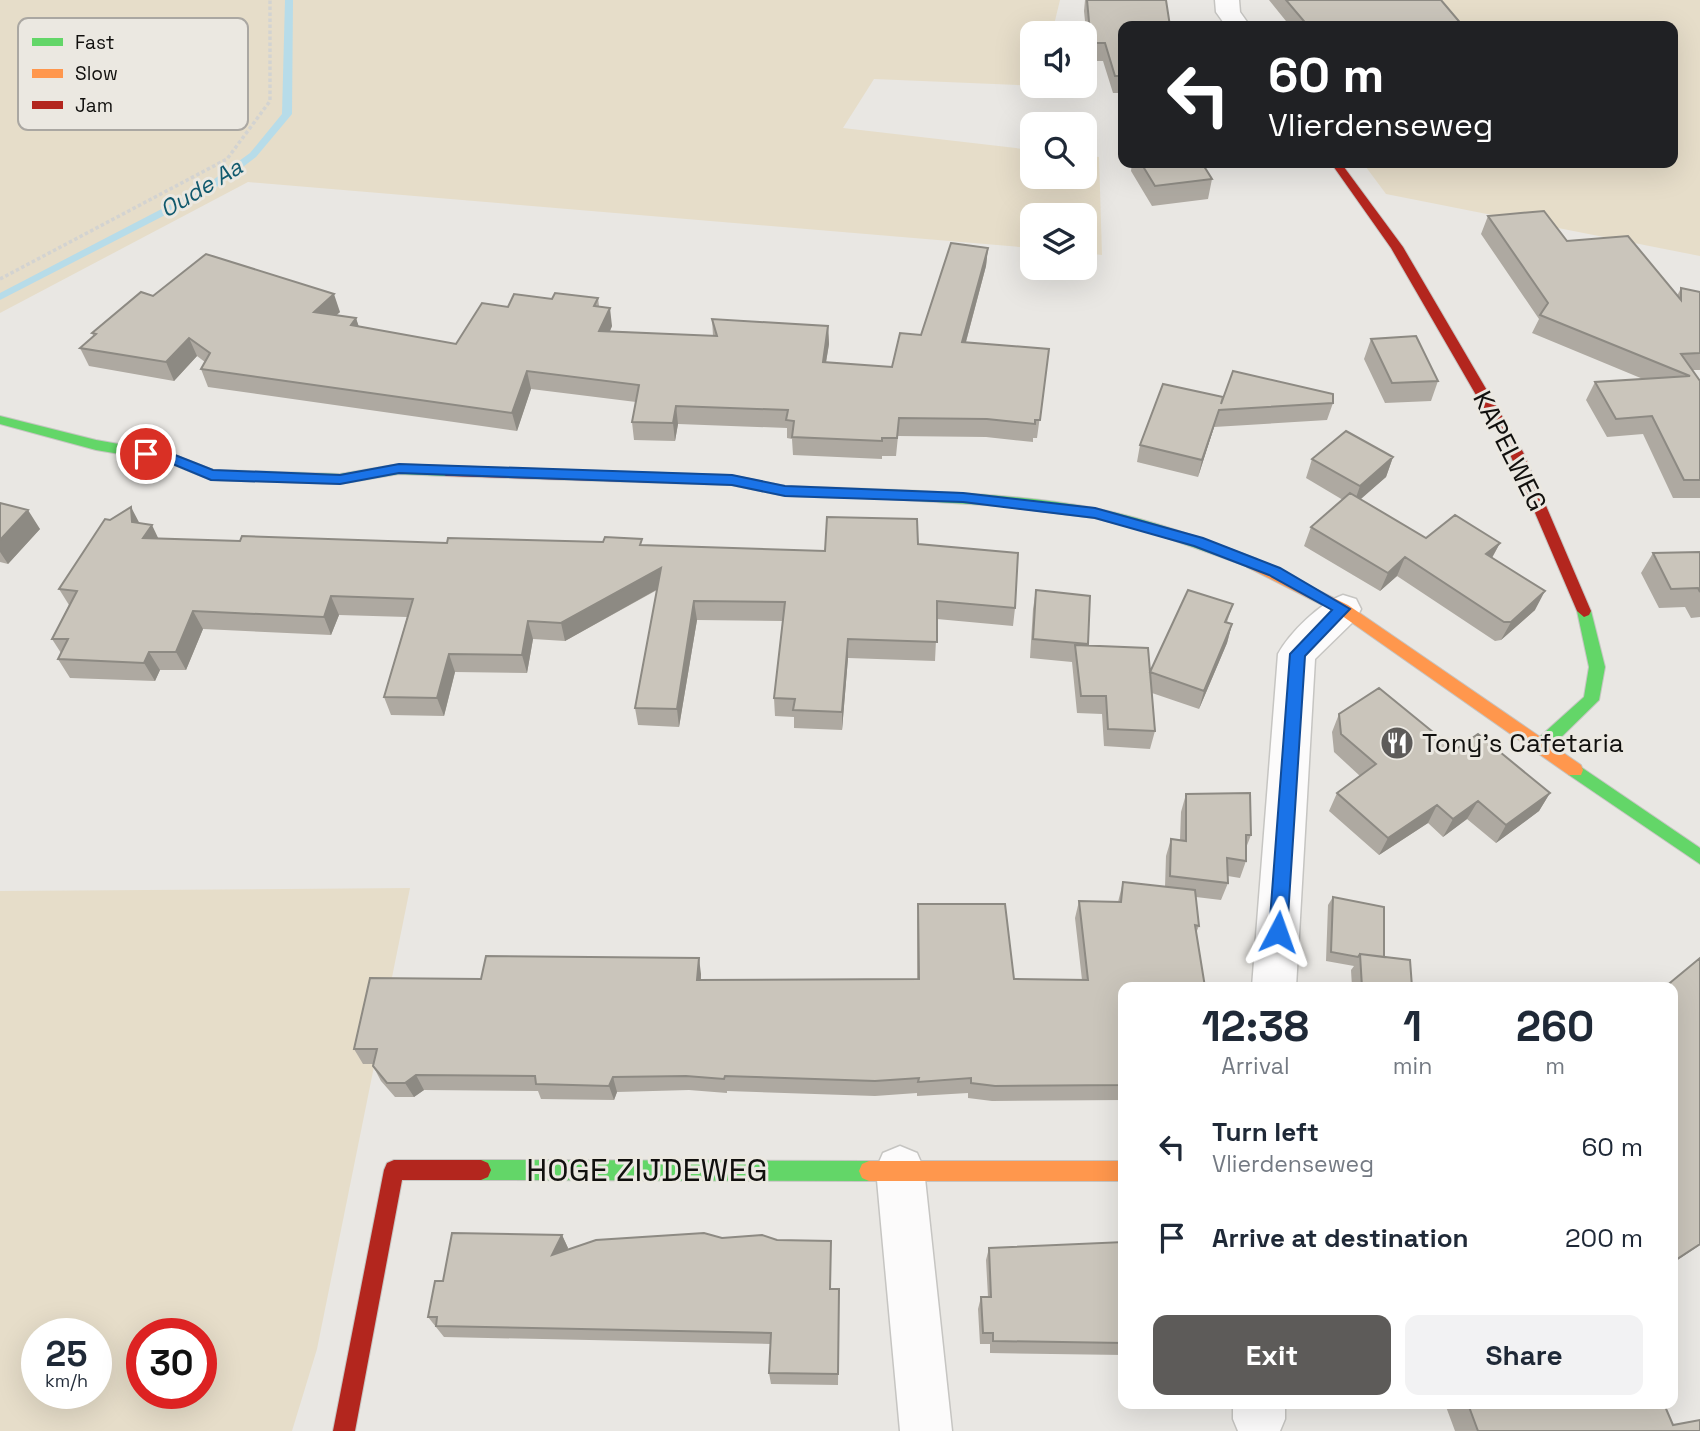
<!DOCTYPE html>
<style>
body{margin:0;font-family:"Space Grotesk",sans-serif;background:#f2f2f3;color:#1f2937;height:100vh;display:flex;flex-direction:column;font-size:26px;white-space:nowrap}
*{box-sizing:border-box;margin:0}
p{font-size:23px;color:#747a83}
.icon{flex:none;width:38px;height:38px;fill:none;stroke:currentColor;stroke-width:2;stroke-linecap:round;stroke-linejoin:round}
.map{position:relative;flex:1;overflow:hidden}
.sheet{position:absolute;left:1118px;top:982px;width:560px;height:427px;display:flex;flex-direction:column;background:#fff;border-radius:14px;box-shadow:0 7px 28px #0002}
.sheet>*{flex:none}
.top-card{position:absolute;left:1118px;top:21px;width:560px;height:147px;border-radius:14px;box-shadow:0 7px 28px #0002;background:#202124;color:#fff;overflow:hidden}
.buttons{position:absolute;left:1020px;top:21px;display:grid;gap:14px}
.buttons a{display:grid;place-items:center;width:77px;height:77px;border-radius:14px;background:#fff;box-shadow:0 7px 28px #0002;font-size:35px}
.speed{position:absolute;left:21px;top:1318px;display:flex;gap:14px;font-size:35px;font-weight:700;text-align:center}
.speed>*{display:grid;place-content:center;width:91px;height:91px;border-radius:50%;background:#fff;box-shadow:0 7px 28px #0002;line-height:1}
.speed small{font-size:18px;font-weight:400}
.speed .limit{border:10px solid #d22;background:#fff;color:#111}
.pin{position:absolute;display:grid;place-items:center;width:60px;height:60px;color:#fff;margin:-30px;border:4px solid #fff;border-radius:50%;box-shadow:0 2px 7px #0007}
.me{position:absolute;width:77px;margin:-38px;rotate:4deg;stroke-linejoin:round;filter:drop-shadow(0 0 5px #0008)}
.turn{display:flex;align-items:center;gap:24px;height:147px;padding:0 35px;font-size:32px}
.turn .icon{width:91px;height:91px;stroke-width:2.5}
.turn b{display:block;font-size:49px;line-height:60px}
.eta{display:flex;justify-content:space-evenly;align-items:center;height:119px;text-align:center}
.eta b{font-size:42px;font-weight:800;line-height:49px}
.button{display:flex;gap:14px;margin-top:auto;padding:14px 35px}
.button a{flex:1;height:80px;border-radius:14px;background:#5d5b59;color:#fff;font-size:28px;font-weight:800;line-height:80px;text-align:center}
.button a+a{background:#f2f2f3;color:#1f2937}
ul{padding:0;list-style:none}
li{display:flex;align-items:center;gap:21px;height:91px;padding:0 35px}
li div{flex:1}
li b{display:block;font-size:26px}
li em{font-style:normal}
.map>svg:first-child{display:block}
</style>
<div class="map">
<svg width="1700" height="1431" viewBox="0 0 1700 1431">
<rect width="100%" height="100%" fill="#e9e7e3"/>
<path fill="#e6ddc9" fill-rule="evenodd" d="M0,0H1060L1052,33H1032V86H1041L874,79L843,128L1032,150V177H1085V155L1099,157L1102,255L1085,253V215H1032V248L248,182L0,313Z
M1387,0H1700V256L1386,194L1363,163H1673V26H1459Z
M410,888L317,1349L292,1431H0V891ZM37,1334H96V1393H37ZM142,1334H201V1393H142Z"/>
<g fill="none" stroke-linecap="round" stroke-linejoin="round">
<path fill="#b7dce9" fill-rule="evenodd" d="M285,0H293L292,114L256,157L210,192L0,300V293L202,188L250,153L282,114Z"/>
<defs>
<path id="street" d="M1215,0H1239L1240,12L1250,26H1226L1216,12Z
M1343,595L1356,599L1361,609L1356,619L1315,659L1296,987H1252L1278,654C1290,632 1320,603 1343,595Z
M900,1146L917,1153L924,1169L952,1431H900L876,1169L883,1153Z
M1233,1404H1285V1419L1280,1431H1238L1233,1419Z"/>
<path id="fast" d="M0,416L96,440L170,453L213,470L340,474L399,464L446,466L453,471L446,476L399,474L340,484L211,480L167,462L96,450L0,424Z
M844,488C927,491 1012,493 1094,508C1150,519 1204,539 1257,559L1259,563L1252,568L1150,532L1094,518L1001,506L839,496L837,493L839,490Z
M1584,605L1591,611L1605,667L1599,700L1546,752H1534L1532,747L1534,742L1584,697L1589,667L1577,611Z
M1575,763L1700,848V864L1569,775L1567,770L1569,765Z
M481,1160L869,1161L876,1164L879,1171L876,1178L869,1181L481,1180L474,1177L471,1170L474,1163Z"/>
<path id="slow" d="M1252,558L1348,605L1581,765L1583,770L1581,775H1569L1338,613L1247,567L1245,563L1247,559Z
M869,1161H1124V1181H869L862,1178L859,1171L862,1164Z"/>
<path id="jam" d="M1331,163H1341L1403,247L1523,452L1591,611L1589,615L1584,617L1577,611L1509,452L1391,248Z
M446,466L731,475L785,486L844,488L851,493L844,498L785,496L731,485L446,476L439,471Z
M394,1160H481L488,1163L491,1170L488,1177L481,1180H402L355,1431H333L384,1170L387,1163Z"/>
</defs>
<use href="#street" stroke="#c6c5c2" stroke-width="3"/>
<use href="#fast" stroke="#c6c5c2" stroke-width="2"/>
<use href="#slow" stroke="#c6c5c2" stroke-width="2"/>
<use href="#jam" stroke="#c6c5c2" stroke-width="2"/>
<path stroke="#d3d3d1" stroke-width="3.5" stroke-dasharray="3.5 2.5" stroke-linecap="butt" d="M0,279L227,159L270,101V0"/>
<use href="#street" fill="#fcfbfb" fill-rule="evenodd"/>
<use href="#fast" fill="#63d668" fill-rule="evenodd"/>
<use href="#slow" fill="#ff974d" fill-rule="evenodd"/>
<use href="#jam" fill="#b3261e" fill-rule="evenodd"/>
</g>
<path fill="#aea9a1" d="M1085,0H1166L1124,26V93H1113L1103,61H1089L1084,11Z
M1269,0H1441L1463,26H1290Z
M1132,163H1202L1212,179L1208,199L1152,206L1131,171Z
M1488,216L1567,241L1677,296L1681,288L1700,292V370H1692L1700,381V498H1673L1643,434L1607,437L1586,400L1595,382L1643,379L1532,333L1539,319L1481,234Z
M988,248L986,266L966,342L1049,349L1037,438H1033V442L986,437L898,436L896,456H882V459L793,455L792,439L787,438V428L678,424L675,441L634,440L632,422L636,402L531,389L517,431L208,387L201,369L205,362L197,356L174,381L89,366L80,348L94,337L92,333L153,296L340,312L336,315L356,318L358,326L456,344L508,307L552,299L598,298L599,306L612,326L610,331L713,336L712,319L828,326L829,344L826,362L892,367L921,335Z
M1371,339L1438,381L1431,401L1385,403L1364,359Z
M1223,397L1333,403L1327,420L1214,427L1198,477L1137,462L1140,445Z
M1393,457L1386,477L1360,499L1426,538L1500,543L1492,558L1535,610L1501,640L1495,641L1397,576L1380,591L1304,546L1311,527L1343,500L1306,478L1312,459Z
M0,503L40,529L8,564L0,562Z
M140,524L159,539L240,541L643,545L825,551L918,544L1015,608L1013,626L937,619L935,661L848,658L842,730L794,728V717L775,716L774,698L783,621L697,620L679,727L638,725L635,708L657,590L565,641L533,639L527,673L455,672L444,716L391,715L384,697L407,617L339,615L331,635L203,629L186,670H160L155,681L70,678L58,659L61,653L52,639L69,605L59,589Z
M1700,552V617L1691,618L1685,607L1659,608L1641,573L1653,553Z
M1036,590L1090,596L1087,646L1150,673L1188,590L1233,604L1227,622L1232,624L1227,643L1199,709L1152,693L1155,731L1150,749L1104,746L1102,714L1077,713L1072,662L1030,658L1033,609Z
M1339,714L1455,750L1550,793L1539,811L1496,843L1467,819L1443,837L1428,823L1379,855L1329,811L1337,793L1360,776L1334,752L1332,732Z
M1186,794L1251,835L1246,848V861L1240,878L1228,876V883L1221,900L1196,897L1199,926L1196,933L1124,987V1100L992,1101L968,1098V1093L917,1096V1093L875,1096L727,1091V1093L689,1090L617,1092L614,1100L541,1099L538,1091L424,1090L414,1097H395L381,1081L373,1066V1064H363L354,1049L481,979L701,974V980L917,979V921L918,904L1014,979L1082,980L1075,918L1079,901L1118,902L1123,882L1165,887L1166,856L1171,839L1180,840L1181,812Z
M1333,897L1384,957L1412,987H1352L1351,970L1354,966L1326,961L1328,905Z
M562,1235L568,1248L567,1250L722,1238L831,1254V1289H839L838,1385L771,1384L769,1373L771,1344L444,1337L428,1317L443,1281Z
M1124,1242V1355L990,1353V1344H980L978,1309L981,1297H988L986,1260L989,1248Z
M1445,1404H1664L1673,1425L1700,1431H1455Z"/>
<path fill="#8d8a83" d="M988,248L986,266L961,360L962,342Z
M334,294L340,312L320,330L314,312Z
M610,308L612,326L602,349L599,331Z
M356,318L362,336L351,325Z
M828,326L829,344L823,380V362Z
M189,338L197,356L174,381L166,362Z
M527,371L531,389L517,431L512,413Z
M676,406L678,424L675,441L673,423Z
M1219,410L1214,427L1198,477L1202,460Z
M1393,457L1386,477L1353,506L1360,486Z
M131,507L141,526L132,522Z
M28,510L40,529L8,564L0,552V540Z
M152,525L161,544L143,538Z
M1500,543L1490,561L1486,554Z
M1405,557L1397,576L1380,591L1388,573Z
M661,568L663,586L565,641L561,623Z
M1545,591L1535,610L1501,640L1511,622Z
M331,596L339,615L331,635L324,617Z
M694,601L697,620L679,727L677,709Z
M193,611L203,629L186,670L176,652Z
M528,621L533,639L527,673L522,655Z
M1232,624L1227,643L1199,709L1204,691Z
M848,639V658L842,730V712Z
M149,652L160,670L155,681L144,663Z
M449,654L455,672L444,716L437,698Z
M1550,793L1539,811L1496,843L1506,825Z
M1478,801L1467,819L1443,837L1453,819Z
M1437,805L1428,823L1379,855L1388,838Z
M699,958L701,974L700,996L697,980Z
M416,1075L424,1090L414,1097L405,1083Z
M613,1077L617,1092L614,1100L609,1086Z
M562,1235L568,1248L558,1268L552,1255Z
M1700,1244V1245L1673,1263L1674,1261Z"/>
<path fill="#cac5bb" stroke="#8d8a83" stroke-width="2" d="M1087,0H1166L1170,26H1124V76H1115L1105,43H1091Z
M1286,0H1441L1463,26H1308Z
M1141,163H1202L1212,179L1155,186Z
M1544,211L1567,241L1628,236L1681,300V288L1700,292V353L1681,354L1700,381V480H1684L1652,416L1616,419L1595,382L1690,376L1540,315L1548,303L1488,216Z
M951,243L988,248L962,342L1049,349L1040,420H1035V424L987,419L899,418L897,438H882V441L792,437L794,421L786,420L788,410L676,406L673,423L632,422L639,385L527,371L512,413L201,369L210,353L189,338L166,362L80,348L96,334L92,333L141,292L153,296L206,254L334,294L314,312L356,318L351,325L456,344L482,303L508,307L514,294L552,299L555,293L598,298L594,306L610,308L599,331L717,336L712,319L828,326L823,362L892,367L900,333L921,335Z
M1416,336L1438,381L1392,383L1371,339Z
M1233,371L1333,394V403L1219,410L1202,460L1140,445L1163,384L1223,397L1221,404Z
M1346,431L1393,457L1360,486L1312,459Z
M1350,493L1426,538L1455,515L1500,543L1486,554L1545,591L1511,622H1504L1405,557L1388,573L1311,527Z
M0,503L28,510L0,540Z
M131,507L132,522L152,525L143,538L240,541L242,536L447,543L448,538L603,542L605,537L642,539L640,545L825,551L827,517L917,519L918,544L1018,553L1015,608L937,601V642L848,639L842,712L793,710L795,699L774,698L785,602L694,601L677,709L635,708L661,568L561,623L528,621L522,655L449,654L437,698L384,697L413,599L331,596L324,617L193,611L176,652H149L144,663L58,659L68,639H52L77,591L59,589L105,519L110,520Z
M1700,552V592L1698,588L1671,589L1653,553Z
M1036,590L1090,596L1088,644L1033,639Z
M1188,590L1233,604L1225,622L1232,624L1204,691L1150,672Z
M1075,645L1148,648L1155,731L1108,729L1106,696H1081Z
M1379,688L1455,750L1478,734L1550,793L1506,825L1478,801L1453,819L1437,805L1388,838L1337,793L1376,764L1341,734L1339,714Z
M1250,793L1251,835H1246V861L1227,858L1228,883L1170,876L1171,839L1186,841V794Z
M1123,882L1195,890L1199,926L1195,925L1205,987H1124V1085L995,1086L971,1083V1078L918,1082L919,1078L875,1081L725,1076L724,1079L686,1076L613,1077L609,1086L536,1084L535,1076L416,1075L405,1083H387L373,1066L377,1049H354L370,978L481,979L486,956L699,958L697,980L919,979L918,904H1005L1014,979L1088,980L1079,901L1121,902Z
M1333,897L1384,907V957L1360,954L1358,957L1331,952Z
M1360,954L1410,960L1412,987H1362Z
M1700,958V1244L1674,1261L1673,1259V987H1665Z
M452,1233L562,1235L552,1255L596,1240L704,1233L722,1238L762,1235L777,1240L831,1241L830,1289H839L838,1374L769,1373L771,1333L436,1326L437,1317H428L435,1281H443Z
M1124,1242V1343L993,1341V1333H983L981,1297H991L989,1248Z
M1468,1404H1664L1673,1425L1700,1420V1431H1478Z"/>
<path fill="#1a73e8" stroke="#114b97" stroke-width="2" d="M146,449L175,455L213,470L340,475L399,464L732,475L785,486L963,493L1095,508L1203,538L1280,568L1350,609L1305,656L1287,932L1278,939L1269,932L1290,654L1332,610L1269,575L1194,546L1095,518L963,502L785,496L732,485L399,473L340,484L211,480L168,462L141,457V450Z"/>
<defs>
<symbol id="restaurant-disc" viewBox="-11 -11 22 22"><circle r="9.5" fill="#5d5b59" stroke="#ebe8e1"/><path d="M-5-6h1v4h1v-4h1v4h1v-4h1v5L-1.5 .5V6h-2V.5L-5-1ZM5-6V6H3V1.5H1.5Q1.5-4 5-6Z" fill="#fff"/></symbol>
</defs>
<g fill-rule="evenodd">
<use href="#restaurant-disc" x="1378" y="724" width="38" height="38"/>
</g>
<g text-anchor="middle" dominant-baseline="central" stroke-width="6" stroke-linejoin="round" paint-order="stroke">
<g font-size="23" font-style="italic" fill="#10596d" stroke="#ebe8e1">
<text transform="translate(201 188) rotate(-31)">Oude Aa</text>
</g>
<g font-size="26" fill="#11100e" stroke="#ebe8e1">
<text transform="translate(1510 451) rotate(63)">KAPELWEG</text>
</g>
<g font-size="26" fill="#11100e" stroke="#ebe8e1" text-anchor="start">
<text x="1422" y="743">Tony's Cafetaria</text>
</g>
<g font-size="32" fill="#11100e" stroke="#ebe8e1">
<text x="647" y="1170">HOGE ZIJDEWEG</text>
</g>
</g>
<rect x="18" y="18" width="230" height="112" rx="10" fill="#ebe8e1" stroke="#aaa7a2" stroke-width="2"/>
<rect x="32" y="38" width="31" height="8" fill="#63d668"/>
<rect x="32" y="69" width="31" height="9" fill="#ff974d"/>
<rect x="32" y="101" width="31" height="8" fill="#b3261e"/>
<g font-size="19" fill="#11100e">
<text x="75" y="49">Fast</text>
<text x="75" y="80">Slow</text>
<text x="75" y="112">Jam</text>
</g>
</svg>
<div class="buttons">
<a><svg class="icon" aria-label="sound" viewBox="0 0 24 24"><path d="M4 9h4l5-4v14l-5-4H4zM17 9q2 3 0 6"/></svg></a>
<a><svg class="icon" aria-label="search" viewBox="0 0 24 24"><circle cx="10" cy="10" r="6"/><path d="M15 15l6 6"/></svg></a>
<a><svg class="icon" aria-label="layers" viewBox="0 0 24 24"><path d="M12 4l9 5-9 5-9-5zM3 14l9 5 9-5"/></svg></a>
</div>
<div class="speed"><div>25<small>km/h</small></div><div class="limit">30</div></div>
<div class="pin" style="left:146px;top:454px;background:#d93025"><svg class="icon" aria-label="arrive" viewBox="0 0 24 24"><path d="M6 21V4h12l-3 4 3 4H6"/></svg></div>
<svg class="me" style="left:1278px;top:932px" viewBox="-20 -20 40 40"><path d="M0-17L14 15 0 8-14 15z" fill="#1a73e8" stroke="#fff" stroke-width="4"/></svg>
<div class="top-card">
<div class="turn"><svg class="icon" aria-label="left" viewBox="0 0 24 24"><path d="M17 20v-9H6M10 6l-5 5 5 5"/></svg><div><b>60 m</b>Vlierdenseweg</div></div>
</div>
<section class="sheet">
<div class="eta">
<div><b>12:38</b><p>Arrival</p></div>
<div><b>1</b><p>min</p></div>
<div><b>260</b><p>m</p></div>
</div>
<ul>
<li><svg class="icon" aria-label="left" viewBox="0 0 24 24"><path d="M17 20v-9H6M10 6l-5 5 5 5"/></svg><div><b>Turn left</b><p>Vlierdenseweg</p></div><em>60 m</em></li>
<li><svg class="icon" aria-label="arrive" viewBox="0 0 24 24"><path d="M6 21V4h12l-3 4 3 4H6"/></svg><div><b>Arrive at destination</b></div><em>200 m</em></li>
</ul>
<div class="button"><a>Exit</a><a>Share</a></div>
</section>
</div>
